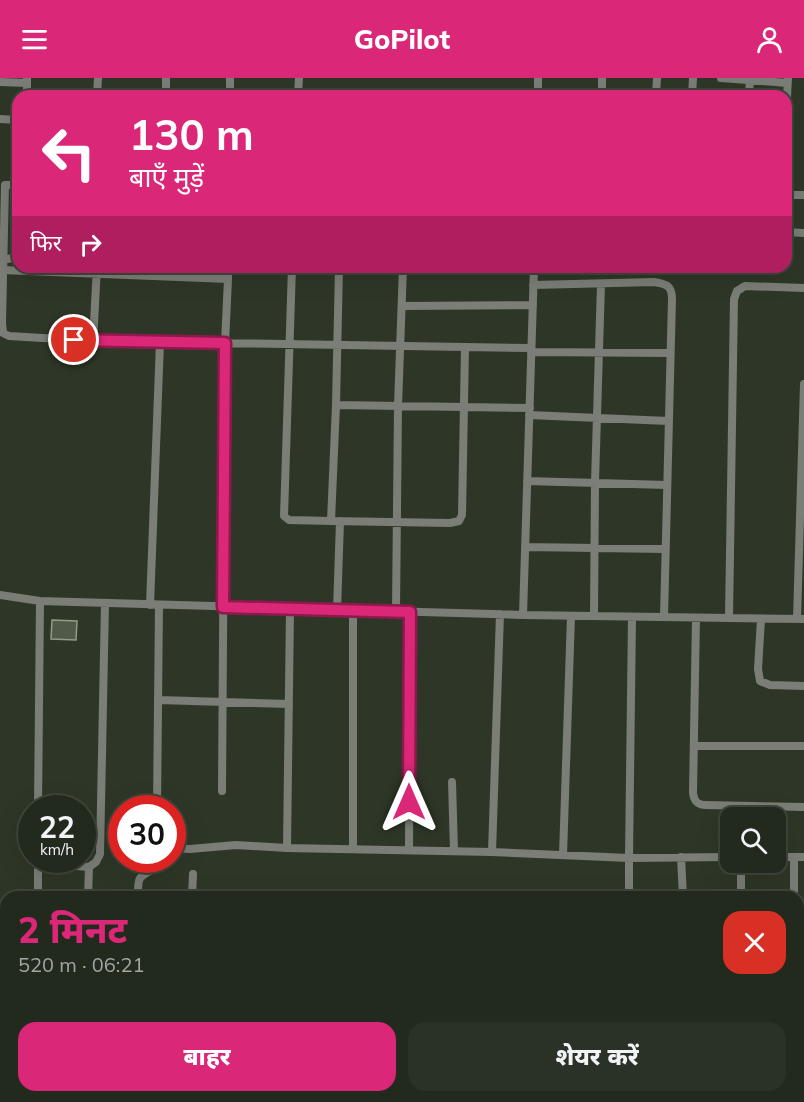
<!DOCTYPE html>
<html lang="hi">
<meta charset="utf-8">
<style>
body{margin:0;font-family:Mulish,"Noto Sans Devanagari",sans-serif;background:#2a3126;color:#f1f3f6;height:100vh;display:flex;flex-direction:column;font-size:22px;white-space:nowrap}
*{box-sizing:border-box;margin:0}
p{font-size:20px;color:#a2a6a4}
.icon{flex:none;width:33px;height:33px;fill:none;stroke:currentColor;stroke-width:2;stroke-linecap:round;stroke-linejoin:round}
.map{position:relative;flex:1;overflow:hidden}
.drawer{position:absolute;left:0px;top:813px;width:804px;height:212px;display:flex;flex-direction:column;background:#22291d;border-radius:18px 18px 0 0;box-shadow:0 6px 24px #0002,0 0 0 2px #3f453b}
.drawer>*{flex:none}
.guide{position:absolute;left:12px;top:12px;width:780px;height:183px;border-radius:18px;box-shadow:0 6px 24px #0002,0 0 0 2px #3f453b;background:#db2777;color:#fff;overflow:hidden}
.fabs{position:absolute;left:720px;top:729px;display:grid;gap:12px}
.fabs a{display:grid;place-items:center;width:66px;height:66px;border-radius:12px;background:#22291d;box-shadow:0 6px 24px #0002,0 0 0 2px #3f453b;font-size:30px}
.speed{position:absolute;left:18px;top:717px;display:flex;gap:12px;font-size:30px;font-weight:700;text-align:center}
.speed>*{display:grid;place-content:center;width:78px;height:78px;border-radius:50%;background:#22291d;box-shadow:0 6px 24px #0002,0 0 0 2px #3f453b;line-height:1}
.speed small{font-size:15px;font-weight:400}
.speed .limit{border:9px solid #d22;background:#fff;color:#111}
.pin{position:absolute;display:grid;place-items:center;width:51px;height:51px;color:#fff;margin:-26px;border:3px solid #fff;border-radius:50%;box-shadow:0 2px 6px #0007}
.me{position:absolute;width:66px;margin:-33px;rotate:0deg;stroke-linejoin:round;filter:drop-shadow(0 0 4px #0008)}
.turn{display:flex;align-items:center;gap:21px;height:126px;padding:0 18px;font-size:27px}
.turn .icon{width:78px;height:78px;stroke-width:2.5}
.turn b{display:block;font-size:42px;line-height:51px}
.then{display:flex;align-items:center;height:57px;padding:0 18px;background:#0003;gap:12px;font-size:22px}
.round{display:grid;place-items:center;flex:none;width:63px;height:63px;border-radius:18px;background:#2a3126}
.headline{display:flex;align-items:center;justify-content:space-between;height:102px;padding:0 18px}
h1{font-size:36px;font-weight:800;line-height:45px;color:#db2777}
.primary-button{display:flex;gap:12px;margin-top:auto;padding:12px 18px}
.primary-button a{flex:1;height:69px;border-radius:18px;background:#db2777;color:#fff;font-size:24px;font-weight:800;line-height:69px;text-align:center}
.primary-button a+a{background:#2a3126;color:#f1f3f6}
header{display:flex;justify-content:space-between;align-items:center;height:78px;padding:0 18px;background:#db2777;color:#fff;font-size:27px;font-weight:800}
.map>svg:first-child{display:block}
</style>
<header><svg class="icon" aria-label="menu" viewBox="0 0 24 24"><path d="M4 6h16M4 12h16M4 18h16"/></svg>GoPilot<svg class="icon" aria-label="person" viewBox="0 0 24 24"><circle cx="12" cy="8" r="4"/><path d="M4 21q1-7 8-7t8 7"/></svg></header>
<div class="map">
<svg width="804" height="1024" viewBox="0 0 804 1024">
<rect width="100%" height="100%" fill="#2e3727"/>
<path fill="#515a49" stroke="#919c89" stroke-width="1.5" d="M52,542L77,543L76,562L51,561Z"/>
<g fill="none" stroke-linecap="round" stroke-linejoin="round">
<path stroke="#7a7e76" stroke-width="8" d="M721,0L787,5
M0,4L27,5
M27,18V0
M97,18L98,0
M166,18V0
M230,18V0
M298,18L299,0
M538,18V0
M602,18V0
M656,18L657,0
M692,18L693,0
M749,18L750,0
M786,38L788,0
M0,41L18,42
M18,107H5L2,245L3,255L9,258L93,263L531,270
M786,117H804
M786,154L804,155
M2,182L18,179
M228,189V201
M292,189L284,438L289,442L331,443
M534,189L523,537L804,541
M2,192L228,201L225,265L222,713
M533,207L654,204C666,206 672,207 672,221L664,539
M402,228L533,227
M93,263L97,189
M465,269L462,437L459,443L450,445L331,443L336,327C401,328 465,329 530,330
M531,274L670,275
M336,327L339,189
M529,337L668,343
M527,403L667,407
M525,469L665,471
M0,517L40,523L523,537
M150,527L160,264
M337,532L340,443
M396,533L398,328L403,189
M500,536L492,774L629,780V819
M594,538L595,404L601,206
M632,539L629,780L730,779
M729,539L734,221L737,213L745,208L804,210
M696,540L693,715C694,723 697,727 706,727L804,729
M761,541L758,591L760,603L770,607L804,608
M797,541L804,306
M159,622L289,626
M695,668H804
M452,704L454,773
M38,730L40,523
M157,730L159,527
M172,770L190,771L236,767L287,770L492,774
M287,770L290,531
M353,771V532
M409,772L410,534
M563,777L571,538
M681,779L683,819
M776,779H804
M38,782V819
M741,784V819
M38,785L89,789L88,819
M89,789L96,784L100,776L105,525
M138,819C138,800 137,800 153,791L155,782
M192,819L193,796
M794,819V779
M798,885H804
M0,938H6
M0,1003H6
M391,1018V1024
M520,1018V1024
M719,1018V1024
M45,1024V1018
M110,1024V1018
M186,1024V1018
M237,1024V1018
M293,1024V1018
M341,1024V1018
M591,1024V1018
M656,1024V1018
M791,1024V1018"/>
</g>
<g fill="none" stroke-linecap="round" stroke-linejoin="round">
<defs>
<path id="route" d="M74,262L225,265L223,529L410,534L409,724"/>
</defs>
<use href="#route" stroke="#8e194d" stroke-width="15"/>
<use href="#route" stroke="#db2777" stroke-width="10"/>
</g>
</svg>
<div class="fabs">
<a><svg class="icon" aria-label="search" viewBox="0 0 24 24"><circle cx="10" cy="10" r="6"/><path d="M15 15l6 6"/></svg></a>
</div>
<div class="speed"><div>22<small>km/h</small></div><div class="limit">30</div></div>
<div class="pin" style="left:74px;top:262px;background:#d93025"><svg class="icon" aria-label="arrive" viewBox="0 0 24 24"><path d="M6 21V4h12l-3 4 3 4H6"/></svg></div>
<svg class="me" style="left:409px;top:724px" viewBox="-20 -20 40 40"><path d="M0-17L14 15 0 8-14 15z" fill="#db2777" stroke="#fff" stroke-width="4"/></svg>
<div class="guide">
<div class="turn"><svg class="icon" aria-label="left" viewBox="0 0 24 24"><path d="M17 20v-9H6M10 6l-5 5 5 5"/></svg><div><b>130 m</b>बाएँ मुड़ें</div></div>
<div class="then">फिर<svg class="icon" aria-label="right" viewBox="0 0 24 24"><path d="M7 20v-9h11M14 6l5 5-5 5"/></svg></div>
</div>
<section class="drawer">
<div class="headline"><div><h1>2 मिनट</h1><p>520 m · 06:21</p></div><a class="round" style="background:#d93025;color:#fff"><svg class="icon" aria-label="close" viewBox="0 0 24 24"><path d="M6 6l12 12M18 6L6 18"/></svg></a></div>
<div class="primary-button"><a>बाहर</a><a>शेयर करें</a></div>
</section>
</div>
